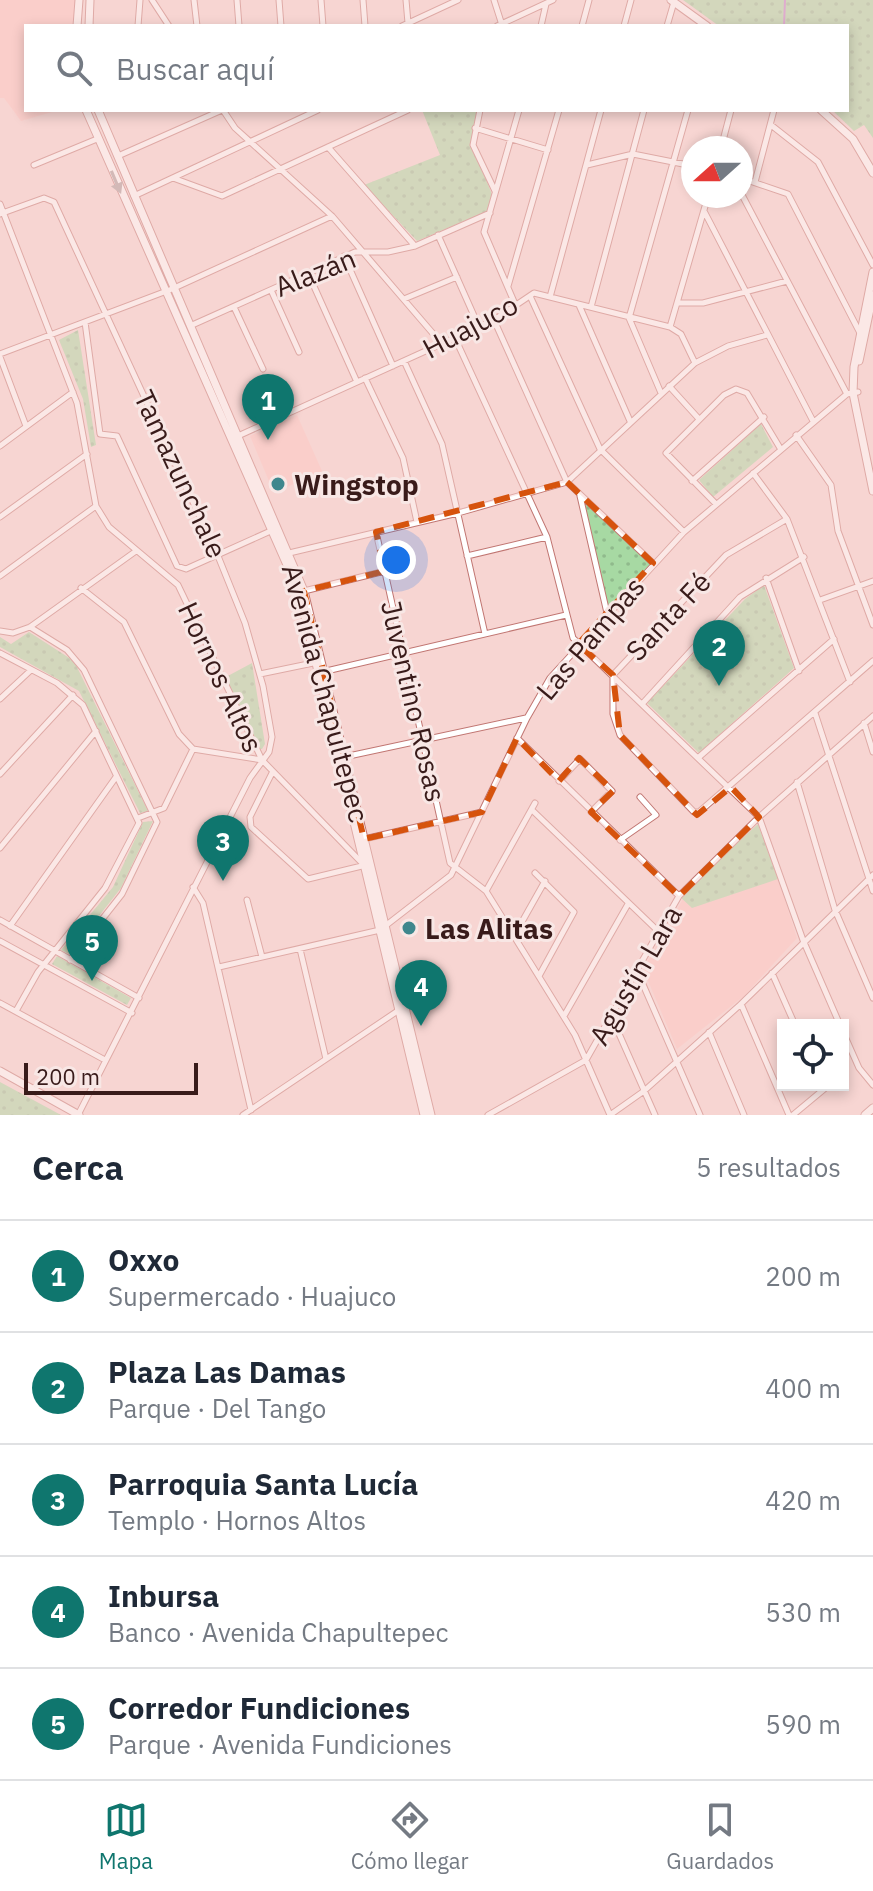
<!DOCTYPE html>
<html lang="es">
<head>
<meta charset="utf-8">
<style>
	body { margin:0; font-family:"IBM Plex Sans",sans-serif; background:#f6f6f7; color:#1f2937 }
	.controls { position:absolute; right:24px; bottom:24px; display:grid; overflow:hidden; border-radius:0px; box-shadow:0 4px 12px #0003 }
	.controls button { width:72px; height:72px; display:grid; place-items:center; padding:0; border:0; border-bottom:2px solid #e0e1e3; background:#fff; color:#1f2937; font:40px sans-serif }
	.compass { position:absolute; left:681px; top:136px; width:72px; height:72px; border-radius:50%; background:#fff; box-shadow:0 4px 12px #0003; rotate:249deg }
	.scale { position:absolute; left:24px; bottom:20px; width:174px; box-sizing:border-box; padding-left:8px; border:4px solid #391b1a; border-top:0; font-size:22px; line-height:28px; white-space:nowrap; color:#391b1a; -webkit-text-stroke:6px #f8e7e5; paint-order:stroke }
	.you { position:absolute; left:396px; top:560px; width:28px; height:28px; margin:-20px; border:6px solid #fff; border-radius:50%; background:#1a73e8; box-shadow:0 0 0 12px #1a73e833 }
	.badge { display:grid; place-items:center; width:52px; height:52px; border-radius:50%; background:#0f766e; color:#fff; font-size:26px; font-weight:700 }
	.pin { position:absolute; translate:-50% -66px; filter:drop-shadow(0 2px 4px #0008) }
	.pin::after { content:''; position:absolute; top:42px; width:28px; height:24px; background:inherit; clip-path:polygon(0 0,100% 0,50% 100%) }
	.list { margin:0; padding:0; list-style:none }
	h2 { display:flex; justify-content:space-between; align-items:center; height:104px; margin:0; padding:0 32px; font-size:34px }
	h2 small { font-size:26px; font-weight:400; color:#747a83 }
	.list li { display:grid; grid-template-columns:52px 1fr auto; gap:24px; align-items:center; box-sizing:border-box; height:112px; padding:0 32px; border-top:2px solid #e0e1e3 }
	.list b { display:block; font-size:30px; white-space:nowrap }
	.list p { margin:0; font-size:26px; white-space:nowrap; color:#747a83 }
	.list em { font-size:26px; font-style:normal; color:#747a83 }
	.icon { flex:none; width:44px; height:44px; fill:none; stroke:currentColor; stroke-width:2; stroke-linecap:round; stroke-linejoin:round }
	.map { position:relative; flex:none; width:873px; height:1115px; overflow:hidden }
	.search { position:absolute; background:#fff; box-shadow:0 4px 12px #0003; left:24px; right:24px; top:24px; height:88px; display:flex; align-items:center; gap:20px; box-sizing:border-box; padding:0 28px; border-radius:0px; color:#747a83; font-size:30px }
	.sheet { height:664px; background:#fff }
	nav { display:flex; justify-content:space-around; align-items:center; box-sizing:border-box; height:112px; border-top:2px solid #e0e1e3; background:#fff; font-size:22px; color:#747a83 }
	nav a { display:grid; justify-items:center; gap:4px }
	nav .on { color:#0f766e }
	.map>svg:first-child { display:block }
	.built { fill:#fdc6c2 }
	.park { fill:url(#park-dots) }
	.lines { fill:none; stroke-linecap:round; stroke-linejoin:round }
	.stream { stroke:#c27bca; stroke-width:2 }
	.street-casing { stroke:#c17672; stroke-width:7 }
	.secondary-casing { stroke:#c17672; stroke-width:9 }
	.street { stroke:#fff; stroke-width:5 }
	.secondary { stroke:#fff; stroke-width:7 }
	.oneway { fill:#a69898 }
	.marked { fill:none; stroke:#d6530d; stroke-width:6; stroke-dasharray:16 10; stroke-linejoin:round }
	.poi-dot { fill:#3f878d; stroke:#f8e7e5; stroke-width:3 }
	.labels { text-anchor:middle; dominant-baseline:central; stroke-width:6; stroke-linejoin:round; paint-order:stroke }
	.street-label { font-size:28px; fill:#391b1a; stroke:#f8e7e5 }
	.poi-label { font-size:28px; font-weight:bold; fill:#391b1a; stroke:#f8e7e5; text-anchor:start }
</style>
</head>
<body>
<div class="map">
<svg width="873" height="1115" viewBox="0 0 873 1115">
	<defs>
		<pattern id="park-dots" width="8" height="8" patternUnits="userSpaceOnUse" patternTransform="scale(2)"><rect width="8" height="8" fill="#a7d9a3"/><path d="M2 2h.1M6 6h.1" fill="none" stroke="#90ba8c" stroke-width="1.8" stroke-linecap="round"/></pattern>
	</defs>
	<rect width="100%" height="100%" fill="#f7d5d2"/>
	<path class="built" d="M0,0H75L74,26H26V110H59L21,121L4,98H0Z
		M297,415L322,471L274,493L250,436Z
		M765,837L797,938L744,996L677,1049L643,969L684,897Z"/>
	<path class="park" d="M683,0H873V138L864,125L854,131L832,110H847V26H719Z
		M422,110H478L471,141L493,197L488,211L417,241L364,185L440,155Z
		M78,330L96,445L91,447L83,399L59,340Z
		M761,424L773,447L713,497L699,480Z
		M580,495L653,563L607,613Z
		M764,585L794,668L699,753L647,703L745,599Z
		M29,632L74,661L148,811L140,813L79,691L0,647V637L11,644Z
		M252,663L265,744L262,749H259L224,678Z
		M153,821L121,888L69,954L61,950L113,887L143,822Z
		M758,824L778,879L692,908L679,896Z
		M57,956L131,998L127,1005L52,964Z
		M0,1082L61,1115H0Z"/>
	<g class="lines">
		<path class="stream" d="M784,26L785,0"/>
		<defs>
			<path id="street" d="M152,0L169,26
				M194,0L197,26
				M237,0L239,26
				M279,0L281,26
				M321,0L323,26
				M363,0L365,26
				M406,0L408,23
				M494,0L502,25
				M138,26L140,0
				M402,26L458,0
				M497,26L553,0
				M541,26L546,4
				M582,26L589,0
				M624,26L631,0
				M667,26L674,2
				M223,110L235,128L332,216L442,344
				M480,110L473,145L495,191
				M771,125L818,162L873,265
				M475,128L548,150
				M328,147L415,246
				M721,148L731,110
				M118,156L222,110
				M34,165L97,139
				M587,165L633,154L693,166
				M173,178L222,196L408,110
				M741,178L788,194L860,333
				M755,182L774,110
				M741,193L847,394
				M134,196L318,110
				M0,204L77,403L96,506L109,527L178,585L262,760
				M704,211L813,421
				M0,214L44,198L54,202L218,556L245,623L263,686L272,737L269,752L250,778L78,1115
				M438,235L479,327
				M344,256L393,366
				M308,273L357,382
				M508,286L559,110
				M271,290L299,352
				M530,296L600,449L684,532
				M550,297L601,110
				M404,299L457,277
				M679,303H703L787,281
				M515,304L484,232L519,110
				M579,305L630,421
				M234,307L263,369
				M591,307L644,110
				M494,320L567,482L653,563
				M85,322L100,434L117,436L177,566L186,569L275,529
				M190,326L355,252H388L415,246L490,213
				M670,327L708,196
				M455,338L547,537L573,638L759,817L803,940L840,1025
				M0,354L172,289L332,216
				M0,357L26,426
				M404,361L442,444L485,634
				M365,378L403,458L417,522
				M669,386L699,419
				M661,393L629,318L688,110
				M796,435L831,485L838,531L873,625
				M238,436L494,320L534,293L670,327L681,334L695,363
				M0,446L73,392
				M753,473L787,519L850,682
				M692,481L764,417
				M580,496L607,613
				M716,504L666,453L724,395L736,389L747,393L780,448
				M0,517L87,454
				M787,519L726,555L613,675V714L620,735L694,812H699L873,661
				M376,532L450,863L486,891L575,1035L610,1115
				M285,554L458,513L567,482L695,363L728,346L767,335
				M467,556L547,537
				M0,576L96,506
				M766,578L799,671
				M81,588L124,622L179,734L193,749
				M304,591L385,571
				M820,600L873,581
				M30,627L67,650L84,670L157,822L122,894L70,960
				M0,631L13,633L30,627L136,551
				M0,653L57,683L83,705L139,823L105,888L38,972L16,1011
				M322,672L566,615
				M260,674L318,662
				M0,699L31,670
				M643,703L740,597L804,557
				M815,713L873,891
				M864,723L873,752
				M517,738L679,896
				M193,749L262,760L363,864
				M344,757L526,718
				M699,757L834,639
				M272,773L250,817L251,827L308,879L366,865
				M0,774L73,695
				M559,781L580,759L612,791L591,812
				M797,782L835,910L873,998
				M532,810L658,931
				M138,818L164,808L193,749
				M364,839L482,812
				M620,840L656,815L640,797
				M0,848L96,731
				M535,873L574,912L539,976
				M193,887L203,903L251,1110
				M486,891L535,803
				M247,900L262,957
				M0,920L139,998
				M10,926L116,777
				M514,936L545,881
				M0,941L132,1013
				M300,949L326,1059
				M219,967L380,930L451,875L527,718L550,678L684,532L847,394L858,392
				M638,973L700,1115
				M772,973L795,1025
				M0,1003L105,1060
				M741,1004L789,1115
				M564,1016L628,904
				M612,1018L655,1115
				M709,1032L744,1115
				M843,1032L859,1068L873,1085
				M243,1115L402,1008
				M488,1115L586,1060L679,896L759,817L873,716
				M610,1115L644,1091L741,1004L873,875
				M793,1115L829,1085"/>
			<path id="secondary" d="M671,0L707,26
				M77,26L79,0
				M89,26L90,0
				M86,110L299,592L424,1115
				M98,110L304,591L431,1115
				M821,110L853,139L873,173
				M873,272L854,367L853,393L873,491
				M859,361L873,295
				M0,1071L79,1115
				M865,1115L873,1108"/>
		</defs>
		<use href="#street" class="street-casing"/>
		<use href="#secondary" class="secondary-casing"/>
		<use href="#street" class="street"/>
		<use href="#secondary" class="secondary"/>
	</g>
	<defs><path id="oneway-solid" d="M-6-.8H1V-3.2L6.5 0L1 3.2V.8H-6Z" transform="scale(2)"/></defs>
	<use class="oneway" href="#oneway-solid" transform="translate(116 182) rotate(67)"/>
	<path d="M0 0H873V1115H0ZM567,482L653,563L578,644L613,675L620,735L697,815L731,787L759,817L679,896L591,812L613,791L579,758L559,781L517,738L482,812L364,839L304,591L385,571L376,532Z" fill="#f7d5d2" fill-opacity=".55" fill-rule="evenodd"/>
	<path class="marked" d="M567,482L653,563L578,644L613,675L620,735L697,815L731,787L759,817L679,896L591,812L613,791L579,758L559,781L517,738L482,812L364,839L304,591L385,571L376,532Z"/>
	<g class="poi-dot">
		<circle cx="278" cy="484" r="8"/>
		<circle cx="409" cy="928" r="8"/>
	</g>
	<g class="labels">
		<g class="street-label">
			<text transform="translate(315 272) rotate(-22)">Alazán</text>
			<text transform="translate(470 326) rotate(-28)">Huajuco</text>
			<text transform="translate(181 474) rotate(65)">Tamazunchale</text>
			<text transform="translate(668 616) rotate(-47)">Santa Fé</text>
			<text transform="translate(590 638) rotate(-50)">Las Pampas</text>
			<text transform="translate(221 677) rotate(65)">Hornos Altos</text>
			<text transform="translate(326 693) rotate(75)">Avenida Chapultepec</text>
			<text transform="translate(414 701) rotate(77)">Juventino Rosas</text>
			<text transform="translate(635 975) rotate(-60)">Agustín Lara</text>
		</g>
		<g class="poi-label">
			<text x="294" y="484">Wingstop</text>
			<text x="425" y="928">Las Alitas</text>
		</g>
	</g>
</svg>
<div class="controls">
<button><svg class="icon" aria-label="locate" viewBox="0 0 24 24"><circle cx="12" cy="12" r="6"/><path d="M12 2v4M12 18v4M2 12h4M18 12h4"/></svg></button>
</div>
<svg class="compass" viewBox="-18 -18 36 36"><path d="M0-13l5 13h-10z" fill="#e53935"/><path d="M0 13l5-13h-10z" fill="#747a83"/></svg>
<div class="scale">200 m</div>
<div class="you"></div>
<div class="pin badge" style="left:268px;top:440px">1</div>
<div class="pin badge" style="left:719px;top:686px">2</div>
<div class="pin badge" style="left:223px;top:881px">3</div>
<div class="pin badge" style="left:421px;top:1026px">4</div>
<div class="pin badge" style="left:92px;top:981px">5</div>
<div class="search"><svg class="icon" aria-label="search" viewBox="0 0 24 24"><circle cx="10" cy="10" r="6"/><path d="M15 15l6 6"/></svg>Buscar aquí</div>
</div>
<section class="sheet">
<h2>Cerca<small>5 resultados</small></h2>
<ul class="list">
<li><span class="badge">1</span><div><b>Oxxo</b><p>Supermercado · Huajuco</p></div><em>200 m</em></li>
<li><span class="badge">2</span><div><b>Plaza Las Damas</b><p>Parque · Del Tango</p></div><em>400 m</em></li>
<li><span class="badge">3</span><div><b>Parroquia Santa Lucía</b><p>Templo · Hornos Altos</p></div><em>420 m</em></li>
<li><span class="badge">4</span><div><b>Inbursa</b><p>Banco · Avenida Chapultepec</p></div><em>530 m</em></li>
<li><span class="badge">5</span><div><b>Corredor Fundiciones</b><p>Parque · Avenida Fundiciones</p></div><em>590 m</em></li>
</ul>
</section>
<nav>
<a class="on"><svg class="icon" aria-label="map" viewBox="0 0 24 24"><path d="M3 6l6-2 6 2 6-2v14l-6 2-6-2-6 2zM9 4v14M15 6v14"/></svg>Mapa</a>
<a><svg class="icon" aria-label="directions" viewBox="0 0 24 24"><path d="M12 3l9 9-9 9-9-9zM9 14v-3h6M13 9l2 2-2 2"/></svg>Cómo llegar</a>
<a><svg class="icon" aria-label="saved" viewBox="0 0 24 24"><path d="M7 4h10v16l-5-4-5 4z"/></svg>Guardados</a>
</nav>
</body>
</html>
